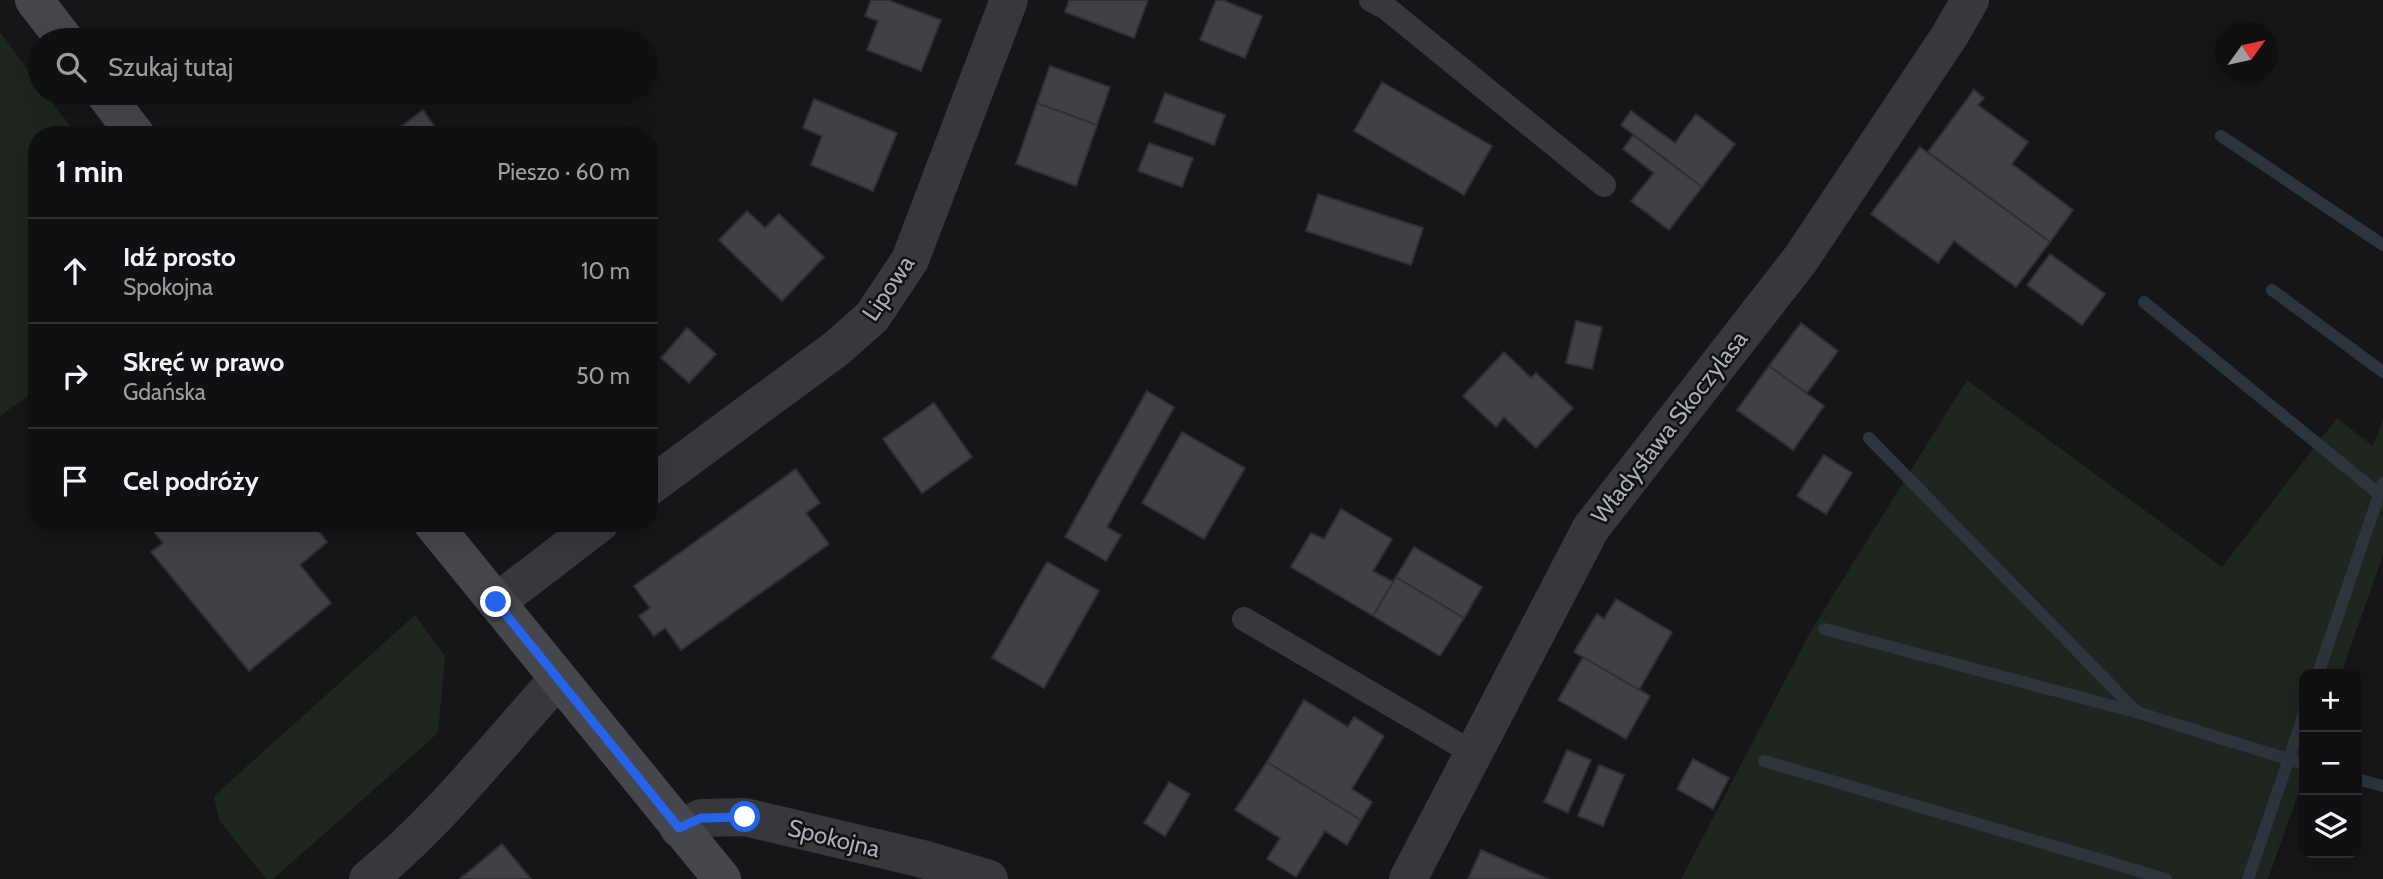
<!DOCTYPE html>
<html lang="pl">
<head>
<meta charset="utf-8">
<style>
	body { margin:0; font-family:Cabin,sans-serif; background:#19191b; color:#f1f3f6 }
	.controls { position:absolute; right:21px; bottom:21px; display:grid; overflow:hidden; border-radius:14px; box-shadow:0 7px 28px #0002 }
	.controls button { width:63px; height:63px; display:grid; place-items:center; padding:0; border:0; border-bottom:2px solid #303032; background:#101012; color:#f1f3f6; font:35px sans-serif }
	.compass { position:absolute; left:2215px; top:21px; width:63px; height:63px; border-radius:50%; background:#101012; box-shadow:0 7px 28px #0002; rotate:57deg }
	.stop { position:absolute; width:21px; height:21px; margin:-16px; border:5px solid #2563eb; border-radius:50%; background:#fff }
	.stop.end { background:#2563eb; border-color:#fff; box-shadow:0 2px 7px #0008 }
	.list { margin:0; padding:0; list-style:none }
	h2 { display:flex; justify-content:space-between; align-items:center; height:91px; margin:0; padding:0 28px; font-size:30px }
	h2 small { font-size:23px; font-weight:400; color:#9c9d9f }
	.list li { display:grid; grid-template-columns:46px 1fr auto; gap:21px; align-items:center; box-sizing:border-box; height:105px; padding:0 28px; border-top:2px solid #303032 }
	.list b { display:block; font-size:26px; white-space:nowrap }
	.list p { margin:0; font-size:23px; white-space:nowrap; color:#9c9d9f }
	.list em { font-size:23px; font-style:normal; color:#9c9d9f }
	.icon { flex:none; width:38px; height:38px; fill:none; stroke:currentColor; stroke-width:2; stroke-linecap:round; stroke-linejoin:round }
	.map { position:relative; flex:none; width:2383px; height:879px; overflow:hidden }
	.search { position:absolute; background:#101012; box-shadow:0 7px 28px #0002; left:28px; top:28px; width:630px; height:77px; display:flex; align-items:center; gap:18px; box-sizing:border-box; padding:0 24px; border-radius:38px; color:#9c9d9f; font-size:26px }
	.panel { position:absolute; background:#101012; box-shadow:0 7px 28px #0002; left:28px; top:126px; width:630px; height:406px; border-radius:28px }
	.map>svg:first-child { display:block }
	.green { fill:#1e261f }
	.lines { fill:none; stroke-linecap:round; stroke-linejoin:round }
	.stream { stroke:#2c353c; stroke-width:12 }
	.building { fill:#404145; stroke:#303034; stroke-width:2 }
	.lane { stroke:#37383d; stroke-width:24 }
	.street { stroke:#37383d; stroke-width:38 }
	.secondary { stroke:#45474d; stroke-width:38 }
	.route { stroke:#2563eb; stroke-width:9 }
	.labels { text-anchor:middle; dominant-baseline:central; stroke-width:5; stroke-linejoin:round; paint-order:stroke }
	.street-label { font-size:24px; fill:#a8adb8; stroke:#111113 }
</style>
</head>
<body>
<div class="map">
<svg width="2383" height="879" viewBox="0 0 2383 879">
	<rect width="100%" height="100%" fill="#161618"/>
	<path class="green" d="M0,32L40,86V93H45L77,135H37V389L0,416Z
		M1967,380L2222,567L2337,418L2373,446L2383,420V555L2341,674H2304V777L2268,879H1681L1812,629Z
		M415,615L445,656L438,733L273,879H266L219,820L214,796Z"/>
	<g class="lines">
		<path class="stream" d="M2221,136L2383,245
			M2272,290L2383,372
			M2144,302L2379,494
			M1869,438L2138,713
			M1824,629L2139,713L2304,764
			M2318,674L2383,483
			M1764,761L2166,879
			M2357,779L2383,786
			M2248,879L2304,714"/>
	</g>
	<path class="building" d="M871,0H888L941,20L921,71L867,50L878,21L865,16Z
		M1069,0H1148L1134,38L1065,12Z
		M1216,0H1222L1262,16L1245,58L1200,40Z
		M1050,66L1110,87L1097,125L1037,103Z
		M1382,82L1492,146L1464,195L1354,131Z
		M1974,90L1984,98L1978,105L2028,142L2012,164L2073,210L2050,242L1928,152Z
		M1165,93L1225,115L1214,145L1154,122Z
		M814,99L897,133L873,191L811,165L822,136L803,128Z
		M1037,103L1097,125L1076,186L1016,164Z
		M423,110L441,135H390Z
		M1631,111L1675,143L1696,114L1735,144L1702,187L1621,125Z
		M1633,135L1702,187L1669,230L1631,201L1654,173L1623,149Z
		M1149,143L1193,158L1182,187L1138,171Z
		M1920,147L2050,242L2016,287L1954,241L1938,263L1871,214Z
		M1318,194L1423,228L1411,265L1306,231Z
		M747,211L765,228L779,214L824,257L782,301L719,240Z
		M2050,254L2105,294L2082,325L2027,285Z
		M1576,321L1602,327L1592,369L1566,363Z
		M1801,323L1838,351L1807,393L1769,366Z
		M687,328L716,354L689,383L661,358Z
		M1504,352L1531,378L1536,373L1573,408L1536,448L1504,417L1496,427L1463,396Z
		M1769,366L1824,406L1793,450L1737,410Z
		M1147,391L1174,407L1107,527L1121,535L1106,561L1065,537Z
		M934,403L972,457L922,493L883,439Z
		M37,420V435L30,426Z
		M1182,432L1245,468L1204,539L1142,503Z
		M1824,455L1852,473L1826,514L1797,496Z
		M796,469L820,503L806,513L829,544L681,650L665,628L654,636L639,616L650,608L634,586Z
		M1341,509L1392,539L1373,571L1393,582L1373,616L1291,567L1311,533L1324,539Z
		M147,523H312L327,542L300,565L331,603L249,671L151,552L163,543Z
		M1414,547L1482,587L1464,618L1396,577Z
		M1047,562L1099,591L1044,688L992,658Z
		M1396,577L1464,618L1440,656L1373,616Z
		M1616,599L1672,632L1639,690L1574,652L1597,614L1604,619Z
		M1583,657L1650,696L1626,739L1558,700Z
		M1304,700L1348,727L1354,717L1384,736L1352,789L1372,802L1361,820L1267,762Z
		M1567,750L1591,760L1568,813L1544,802Z
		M1693,759L1729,778L1713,809L1677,789Z
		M1267,762L1361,820L1347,845L1325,831L1296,877L1267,859L1280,838L1235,810Z
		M1599,765L1624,775L1603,826L1578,816Z
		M1169,782L1190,794L1165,836L1144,823Z
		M502,844L531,879H460Z
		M1481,850L1548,879H1468Z"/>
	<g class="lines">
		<path class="lane" d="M1371,0L1386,8L1604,185
			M1244,619L1473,753"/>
		<path class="street" d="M649,487L837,348L872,317L910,260L1009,0
			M497,602L600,523
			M679,829L701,818L745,817L923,859L989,879
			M368,879C440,821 496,747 558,679
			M1408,879L1591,528L1800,260L1950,35L1970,0"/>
		<path class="secondary" d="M34,0L65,40
			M104,93L136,135
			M432,523L722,879"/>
	</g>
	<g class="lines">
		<path class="route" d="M496,602L679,828L701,818L745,817"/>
	</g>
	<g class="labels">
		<g class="street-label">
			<text transform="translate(888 288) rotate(-56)">Lipowa</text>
			<text transform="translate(1669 427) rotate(-52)">Władysława Skoczylasa</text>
			<text transform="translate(834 838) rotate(14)">Spokojna</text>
		</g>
	</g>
</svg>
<div class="controls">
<button>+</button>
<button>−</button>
<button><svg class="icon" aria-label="layers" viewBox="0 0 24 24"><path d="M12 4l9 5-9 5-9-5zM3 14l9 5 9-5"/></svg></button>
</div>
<svg class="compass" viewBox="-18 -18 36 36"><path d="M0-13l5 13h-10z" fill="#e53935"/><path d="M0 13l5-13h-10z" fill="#9c9d9f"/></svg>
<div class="stop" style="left:745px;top:817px"></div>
<div class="stop end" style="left:496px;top:602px"></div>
<div class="search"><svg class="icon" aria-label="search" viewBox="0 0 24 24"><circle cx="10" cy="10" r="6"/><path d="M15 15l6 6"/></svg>Szukaj tutaj</div>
<section class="panel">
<h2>1 min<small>Pieszo · 60 m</small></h2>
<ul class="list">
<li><svg class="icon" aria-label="ahead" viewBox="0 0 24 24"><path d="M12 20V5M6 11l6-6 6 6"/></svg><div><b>Idź prosto</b><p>Spokojna</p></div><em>10 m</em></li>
<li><svg class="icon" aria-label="right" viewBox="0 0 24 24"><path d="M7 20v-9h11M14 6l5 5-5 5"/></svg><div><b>Skręć w prawo</b><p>Gdańska</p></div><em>50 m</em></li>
<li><svg class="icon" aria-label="arrive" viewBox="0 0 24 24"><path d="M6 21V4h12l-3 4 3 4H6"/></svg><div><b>Cel podróży</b></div></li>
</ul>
</section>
</div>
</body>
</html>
